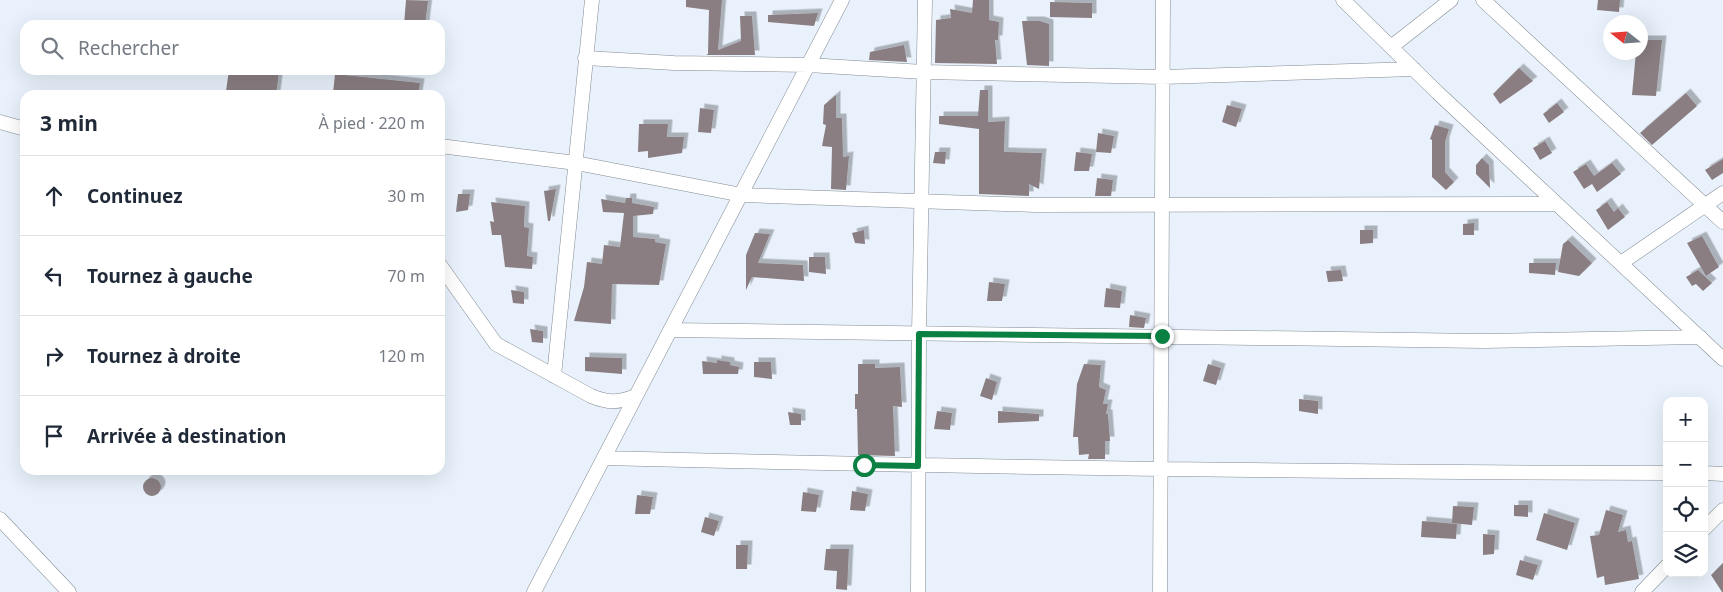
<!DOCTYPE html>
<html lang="fr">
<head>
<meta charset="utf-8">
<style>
	body { margin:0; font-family:"Noto Sans",sans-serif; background:#f2f2f3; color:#1f2937 }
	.controls { position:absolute; right:15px; bottom:15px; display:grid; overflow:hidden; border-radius:10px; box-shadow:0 5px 20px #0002 }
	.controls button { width:45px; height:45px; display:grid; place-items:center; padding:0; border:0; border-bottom:1px solid #e0e1e3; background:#fff; color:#1f2937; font:25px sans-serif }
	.compass { position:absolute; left:1603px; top:15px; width:45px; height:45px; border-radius:50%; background:#fff; box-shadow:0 5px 20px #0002; rotate:287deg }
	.stop { position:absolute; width:15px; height:15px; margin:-11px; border:4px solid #0b8043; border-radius:50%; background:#fff }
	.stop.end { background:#0b8043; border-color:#fff; box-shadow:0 1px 5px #0008 }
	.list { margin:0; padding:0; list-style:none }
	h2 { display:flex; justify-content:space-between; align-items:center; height:65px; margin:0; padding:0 20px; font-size:21px }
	h2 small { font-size:16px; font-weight:400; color:#747a83 }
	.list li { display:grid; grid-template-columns:32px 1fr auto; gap:15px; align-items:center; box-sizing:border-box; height:80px; padding:0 20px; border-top:1px solid #e0e1e3 }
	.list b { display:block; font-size:19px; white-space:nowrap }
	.list em { font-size:16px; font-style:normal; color:#747a83 }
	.icon { flex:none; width:28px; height:28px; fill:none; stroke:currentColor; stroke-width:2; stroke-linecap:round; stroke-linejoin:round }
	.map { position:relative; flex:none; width:1723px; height:592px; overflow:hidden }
	.search { position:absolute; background:#fff; box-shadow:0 5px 20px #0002; left:20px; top:20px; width:425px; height:55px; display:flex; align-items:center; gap:12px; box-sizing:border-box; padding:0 18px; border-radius:15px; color:#747a83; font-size:19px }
	.panel { position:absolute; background:#fff; box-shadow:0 5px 20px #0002; left:20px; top:90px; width:425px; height:385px; border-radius:15px }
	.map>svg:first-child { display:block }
	.building { fill:#8a7e82; filter:url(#shadow) }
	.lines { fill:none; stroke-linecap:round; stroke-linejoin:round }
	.street-casing { stroke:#828a92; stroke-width:15 }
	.street { stroke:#fff; stroke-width:14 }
	.route { stroke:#0b8043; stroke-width:6 }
</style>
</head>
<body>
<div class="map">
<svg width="1723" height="592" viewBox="0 0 1723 592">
	<defs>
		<filter id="shadow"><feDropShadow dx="4.5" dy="-4.5" stdDeviation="0" flood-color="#0004"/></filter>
	</defs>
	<rect width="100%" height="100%" fill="#e9f2fc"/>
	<path class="building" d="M406,0L428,1L425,25H404Z
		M686,0H722L718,50L741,41L740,16H752L755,55H706L708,54L709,10L686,7Z
		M973,0H989V20L999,22L998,40H995L997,64L935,63L936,20L951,18L950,9L972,13Z
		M1598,0H1620L1619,12L1597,10Z
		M1050,2L1092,3V18L1050,17Z
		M818,13L814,26L768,22V15Z
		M1022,21H1040L1049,24V66L1027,65Z
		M1640,40H1662L1656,96L1632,95L1636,52H1640Z
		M904,45L907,62L869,60L870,52Z
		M1519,68L1533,81L1500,104L1493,94Z
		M229,70L279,72L276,95L226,91Z
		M335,74L420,83L418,95L333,93Z
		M980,90H988V122L1005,121L1004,152L1042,153L1039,189L1029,184V196L979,194V129L939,124V116H978Z
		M1686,93L1697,106L1652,145L1640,133Z
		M836,95V118H842L843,157L849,156L846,190L831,189L832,147L822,146L826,125L823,124L824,105Z
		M1557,103L1564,112L1549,123L1543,114Z
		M1227,105L1242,109L1236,127L1222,122Z
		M700,108L714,110L711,133L698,132Z
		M639,124H668L667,137H684L682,153L648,158V151L638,152Z
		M1435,125L1449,129L1445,142V172L1454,182L1446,190L1432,177V140L1430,139Z
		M1098,133L1114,136L1111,153L1096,152Z
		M1545,141L1552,153L1540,160L1533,148Z
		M935,152H946L945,164L933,163Z
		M1076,152L1092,154L1089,171H1074Z
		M1482,158L1489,165L1490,188L1476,174V165Z
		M1723,159V173L1712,180L1705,170Z
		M1612,163L1621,174L1597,192L1592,184L1584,189L1573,172L1586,164L1594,176Z
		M1097,178L1113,180L1111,196H1095Z
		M556,189L550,221H548L544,191Z
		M458,194H470L468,210L456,212Z
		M626,198H632V203L654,207L653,214L633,216V237L655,239V242L666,244L659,285L612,284L611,324L574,321L584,287L587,262L602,264L604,245L620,247L624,213L603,212L601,199L625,203Z
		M491,202L525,206L524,227L529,228L527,256L533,257L532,269L505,267L501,235H492L490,221L494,222Z
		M1607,202L1614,212L1618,208L1625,217L1608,230L1596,210Z
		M1474,223V235H1463V224Z
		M864,230L865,244L855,243L852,233Z
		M1360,230H1373V243L1360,244Z
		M755,233L770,234L758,263L803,265L804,281L752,277L746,290V255Z
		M1702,236L1719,267L1706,276L1687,243Z
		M1568,240L1592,263L1579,276L1558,272L1563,244Z
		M809,257H825L826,274L809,272Z
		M1529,263H1556L1555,275L1529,273Z
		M1341,270L1343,281L1328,282L1326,271Z
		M1698,270L1712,283L1703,291L1696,284L1692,286L1686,277Z
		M989,282L1005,284L1002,301H987Z
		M1106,288L1122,291L1120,308L1104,307Z
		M511,290L524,292V304L513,303Z
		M1130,315L1146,318L1144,328L1129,327Z
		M530,329L543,331V343L532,342Z
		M585,357L622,358V374L585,371Z
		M717,360L730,362V365L739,367L738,374H703L702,361L717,363Z
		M754,362H771L772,379L754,377Z
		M858,364H875V368L900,367L902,407L893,406L895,456L858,455L857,409H855V394H858Z
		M1084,364L1101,365L1099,387L1106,390L1103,404H1108L1106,414H1108L1110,441H1105V459H1088L1089,454L1079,455L1078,437H1073L1077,384Z
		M1208,364L1221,368L1216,385L1203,381Z
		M986,378L997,382L992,400L980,396Z
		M1299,399L1318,401V414L1299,411Z
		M937,411L952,413L950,430L934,429Z
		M998,411L1039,414V421L998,423Z
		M788,412L801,414V425H790Z
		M143 487a9 9 0 1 1 18 0a9 9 0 1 1-18 0Z
		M852,491L868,494L865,511L850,510Z
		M803,492L819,495L816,512L801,511Z
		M637,495L653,497L650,514H635Z
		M1514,505H1528V517L1514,516Z
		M1453,506L1474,507L1472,525L1452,523Z
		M1606,510L1623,515L1618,532L1626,530L1628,542L1632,541L1639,579L1605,585L1604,576L1597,578L1590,536L1599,535Z
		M1544,513L1575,523L1567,550L1536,540Z
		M705,517L719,521L714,536L701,532Z
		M1422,521L1457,524L1456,539L1421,537Z
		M1483,534L1495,535L1494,554L1483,555Z
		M736,545H748L747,569H736Z
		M826,549H849L847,590L836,589L837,571L824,570Z
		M1520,560L1538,565L1533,580L1516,575Z
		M1723,563V592H1722L1711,575Z"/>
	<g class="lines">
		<defs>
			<path id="street" d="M1343,0L1438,93L1723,359
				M1483,0L1723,222
				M1391,47L1451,0
				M585,58L674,63L808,65L924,72L1163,77L1414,69
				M0,122L25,129
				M440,146L576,163L742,195L1035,205L1557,204
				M1621,263L1723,193
				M440,265L496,344L591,396C608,403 618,403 636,396
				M670,330L1483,341L1700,337
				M554,376L592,0
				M604,458C958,467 1312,472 1667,473
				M1704,473L1723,474
				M0,519L69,592
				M1704,529L1723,510
				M534,592L842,0
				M918,592L919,334L925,0
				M1160,592L1163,0
				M1642,592L1667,566"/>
		</defs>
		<use href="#street" class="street-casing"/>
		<use href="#street" class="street"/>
	</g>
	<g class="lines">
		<path class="route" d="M864,465L918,466L919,334L1162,336"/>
	</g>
</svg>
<div class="controls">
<button>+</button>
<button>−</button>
<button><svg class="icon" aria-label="locate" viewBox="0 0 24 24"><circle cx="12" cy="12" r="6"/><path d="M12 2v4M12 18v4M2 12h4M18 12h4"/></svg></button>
<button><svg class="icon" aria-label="layers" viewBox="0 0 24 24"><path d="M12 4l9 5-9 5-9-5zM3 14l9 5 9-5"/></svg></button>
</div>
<svg class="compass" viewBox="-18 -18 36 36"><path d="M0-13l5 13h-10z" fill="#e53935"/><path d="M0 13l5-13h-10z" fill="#747a83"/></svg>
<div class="stop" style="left:864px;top:465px"></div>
<div class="stop end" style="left:1162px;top:336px"></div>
<div class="search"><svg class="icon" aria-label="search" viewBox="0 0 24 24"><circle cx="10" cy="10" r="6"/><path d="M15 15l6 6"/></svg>Rechercher</div>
<section class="panel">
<h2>3 min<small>À pied · 220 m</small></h2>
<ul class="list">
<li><svg class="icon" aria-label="ahead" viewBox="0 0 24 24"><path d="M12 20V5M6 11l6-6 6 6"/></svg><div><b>Continuez</b></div><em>30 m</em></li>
<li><svg class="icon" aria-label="left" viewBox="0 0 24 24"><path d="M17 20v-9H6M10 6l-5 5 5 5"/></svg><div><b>Tournez à gauche</b></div><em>70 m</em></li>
<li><svg class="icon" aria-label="right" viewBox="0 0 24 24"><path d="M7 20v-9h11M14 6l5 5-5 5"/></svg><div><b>Tournez à droite</b></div><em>120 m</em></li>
<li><svg class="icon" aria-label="arrive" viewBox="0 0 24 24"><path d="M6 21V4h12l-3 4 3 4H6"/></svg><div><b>Arrivée à destination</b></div></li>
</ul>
</section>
</div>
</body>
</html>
